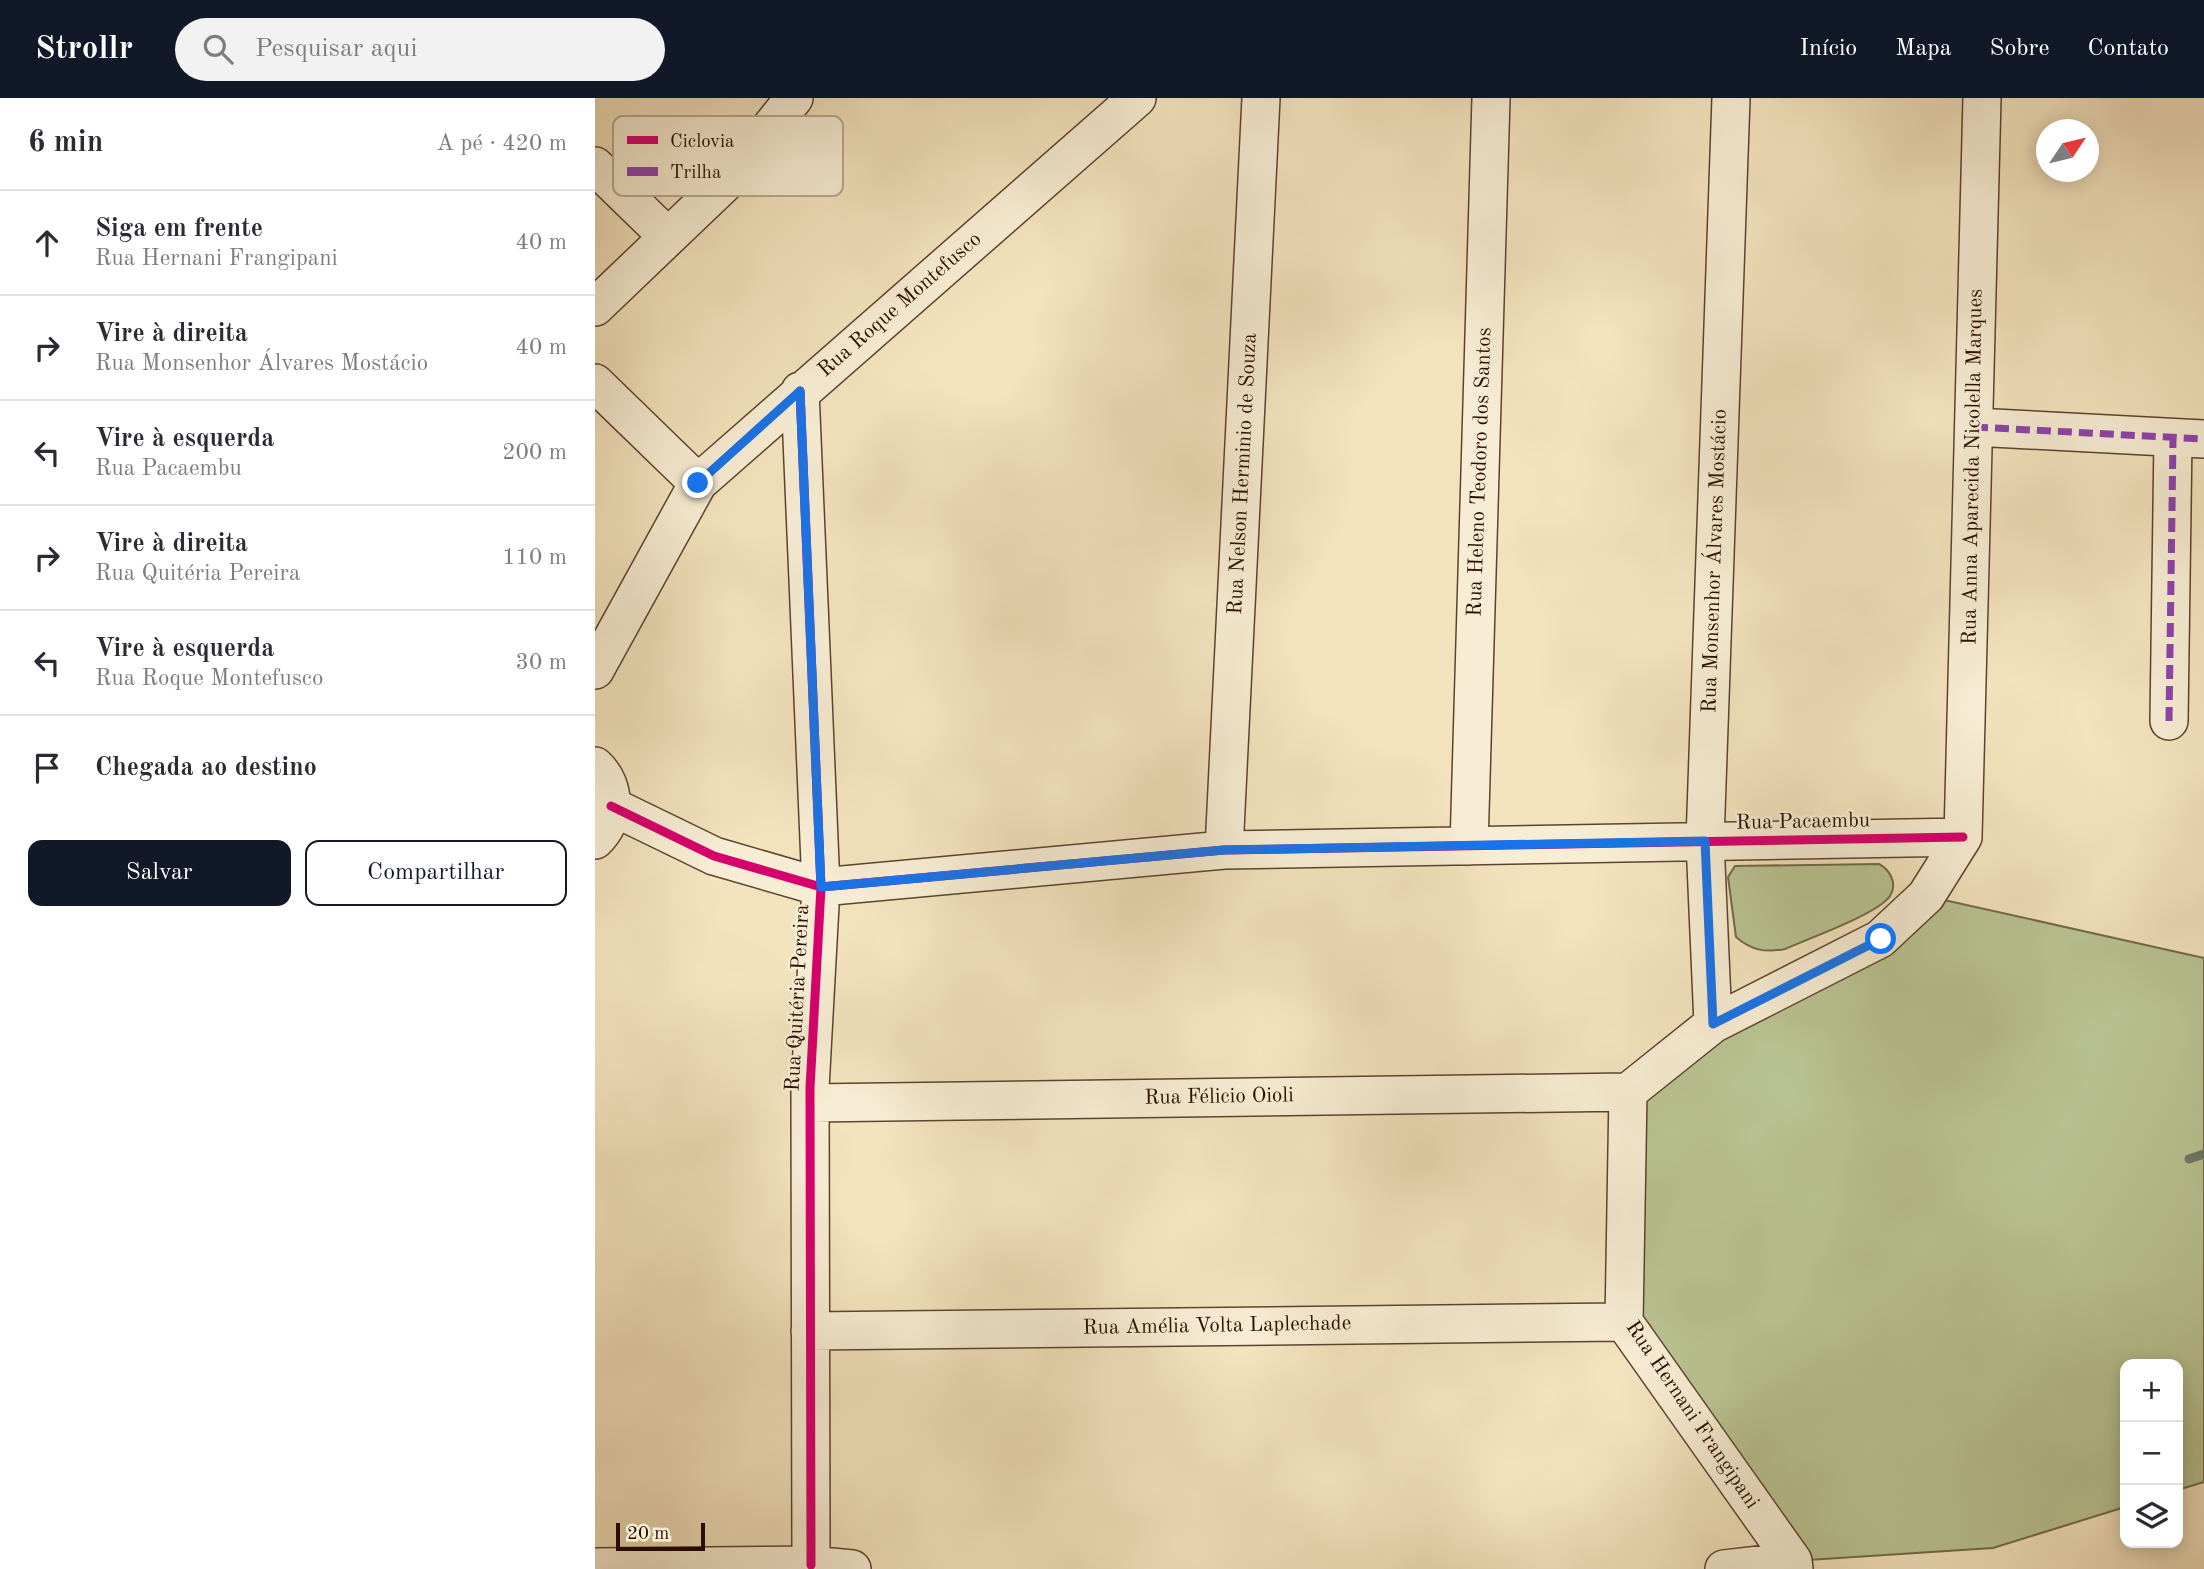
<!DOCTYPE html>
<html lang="pt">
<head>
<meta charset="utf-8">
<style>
	body { margin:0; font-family:"Old Standard TT",serif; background:#f2f2f3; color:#2b2b33 }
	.controls { position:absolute; right:21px; bottom:21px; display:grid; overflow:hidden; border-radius:14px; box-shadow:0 4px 18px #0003 }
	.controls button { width:63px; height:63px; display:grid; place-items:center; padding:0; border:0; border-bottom:2px solid #e1e1e2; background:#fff; color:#2b2b33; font:35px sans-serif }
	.compass { position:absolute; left:1441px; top:21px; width:63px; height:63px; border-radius:50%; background:#fff; box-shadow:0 4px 18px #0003; rotate:55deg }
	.scale { position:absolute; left:21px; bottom:18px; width:89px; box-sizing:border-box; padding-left:7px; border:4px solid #290e00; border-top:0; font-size:19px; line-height:24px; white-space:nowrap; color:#290e00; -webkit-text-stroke:5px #f7edd4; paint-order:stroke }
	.stop { position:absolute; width:21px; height:21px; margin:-16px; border:5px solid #1a73e8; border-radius:50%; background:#fff }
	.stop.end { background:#1a73e8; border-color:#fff; box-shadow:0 2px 7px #0008 }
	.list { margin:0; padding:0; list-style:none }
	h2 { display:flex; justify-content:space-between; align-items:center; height:91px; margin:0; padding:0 28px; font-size:30px }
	h2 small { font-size:23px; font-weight:400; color:#7c7c81 }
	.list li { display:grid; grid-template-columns:46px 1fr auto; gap:21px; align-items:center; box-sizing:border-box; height:105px; padding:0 28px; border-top:2px solid #e1e1e2 }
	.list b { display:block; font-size:26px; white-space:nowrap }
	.list p { margin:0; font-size:23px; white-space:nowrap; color:#7c7c81 }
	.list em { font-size:23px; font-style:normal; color:#7c7c81 }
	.actions { display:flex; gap:14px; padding:21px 28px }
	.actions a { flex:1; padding:16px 0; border:2px solid #111827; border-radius:14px; text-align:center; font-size:24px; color:#111827 }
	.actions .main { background:#111827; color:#fff }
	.icon { flex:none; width:38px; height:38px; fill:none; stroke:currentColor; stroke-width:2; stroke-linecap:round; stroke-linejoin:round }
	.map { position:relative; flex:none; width:1609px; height:1471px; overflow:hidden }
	header { display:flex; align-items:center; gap:42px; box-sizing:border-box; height:98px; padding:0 35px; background:#111827; color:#fff }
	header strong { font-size:33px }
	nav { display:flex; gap:38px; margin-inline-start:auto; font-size:24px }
	.search { width:490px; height:63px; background:#f2f2f3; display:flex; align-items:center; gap:18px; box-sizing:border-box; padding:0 24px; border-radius:38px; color:#7c7c81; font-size:26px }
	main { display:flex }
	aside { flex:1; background:#fff }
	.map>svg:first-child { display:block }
	.green { fill:#b9c492; stroke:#716949; stroke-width:2 }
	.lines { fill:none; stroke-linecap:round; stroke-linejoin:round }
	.stream { stroke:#6e7868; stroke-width:9 }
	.street-casing { stroke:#5c432f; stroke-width:40 }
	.street { stroke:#f7edd4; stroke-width:37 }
	.quiet { stroke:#8e44ad; stroke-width:7; stroke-dasharray:14 7; stroke-linecap:butt }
	.cycleway-casing { stroke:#f7edd4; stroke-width:13 }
	.cycleway { stroke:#d6006c; stroke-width:9 }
	.route { stroke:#1a73e8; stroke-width:9 }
	.labels { text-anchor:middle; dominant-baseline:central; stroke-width:5; stroke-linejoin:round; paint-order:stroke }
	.street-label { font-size:21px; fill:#290e00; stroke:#f7edd4 }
	.key { fill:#f7edd4; stroke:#b9aa94; stroke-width:2 }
	.key-label { font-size:19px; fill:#290e00 }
</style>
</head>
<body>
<header>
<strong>Strollr</strong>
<div class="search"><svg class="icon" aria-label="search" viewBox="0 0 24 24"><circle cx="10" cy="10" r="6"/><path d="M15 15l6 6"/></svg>Pesquisar aqui</div>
<nav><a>Início</a><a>Mapa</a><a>Sobre</a><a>Contato</a></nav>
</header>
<main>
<aside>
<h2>6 min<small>A pé · 420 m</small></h2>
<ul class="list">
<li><svg class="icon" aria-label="ahead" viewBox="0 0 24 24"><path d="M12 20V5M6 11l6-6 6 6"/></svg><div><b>Siga em frente</b><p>Rua Hernani Frangipani</p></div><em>40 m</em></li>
<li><svg class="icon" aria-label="right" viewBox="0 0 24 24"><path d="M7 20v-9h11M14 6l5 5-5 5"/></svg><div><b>Vire à direita</b><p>Rua Monsenhor Álvares Mostácio</p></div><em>40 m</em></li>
<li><svg class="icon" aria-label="left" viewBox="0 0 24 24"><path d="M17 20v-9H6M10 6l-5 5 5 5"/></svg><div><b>Vire à esquerda</b><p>Rua Pacaembu</p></div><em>200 m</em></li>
<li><svg class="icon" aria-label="right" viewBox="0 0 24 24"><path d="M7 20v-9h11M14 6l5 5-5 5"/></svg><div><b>Vire à direita</b><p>Rua Quitéria Pereira</p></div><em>110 m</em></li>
<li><svg class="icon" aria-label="left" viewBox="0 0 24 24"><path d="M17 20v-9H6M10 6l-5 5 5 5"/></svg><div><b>Vire à esquerda</b><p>Rua Roque Montefusco</p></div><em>30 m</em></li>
<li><svg class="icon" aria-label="arrive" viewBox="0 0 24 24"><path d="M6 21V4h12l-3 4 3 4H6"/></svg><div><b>Chegada ao destino</b></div></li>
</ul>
<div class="actions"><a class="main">Salvar</a><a>Compartilhar</a></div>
</aside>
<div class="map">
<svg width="1609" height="1471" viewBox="0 0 1609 1471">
	<rect width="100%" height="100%" fill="#f3e3bd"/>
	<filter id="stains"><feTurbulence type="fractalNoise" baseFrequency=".00286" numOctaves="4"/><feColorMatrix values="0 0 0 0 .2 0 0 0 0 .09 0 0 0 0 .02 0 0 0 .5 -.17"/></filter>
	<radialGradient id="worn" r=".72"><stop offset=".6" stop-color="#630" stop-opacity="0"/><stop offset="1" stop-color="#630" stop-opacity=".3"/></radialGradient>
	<path class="green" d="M1284,766C1295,772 1303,786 1295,798C1283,816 1212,841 1190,851C1170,855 1156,852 1141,839L1133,779L1140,768Z
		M1331,798L1609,860V1384L1583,1392V1266H1530V1409L1398,1450L1198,1463L1029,1224L1033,994Z"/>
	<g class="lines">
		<path class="stream" d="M1594,1061L1609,1056"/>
		<defs>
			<path id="street" d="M0,68L73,139
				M0,209L135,80L199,0
				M0,285L103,385
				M205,293L226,789L215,990L216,1467
				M1379,329L1609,341
				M0,572L103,385L542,0
				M1574,623L1578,340
				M0,668C22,688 21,722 0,742
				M16,708L119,758L226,789L629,752L1368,739
				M1368,739L1387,0
				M874,748L896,0
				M629,752L666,0
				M1118,926L1110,743L1136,0
				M215,1005L1033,994
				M215,1233L1029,1224
				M0,1469L216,1467L257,1471
				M1129,1471L1198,1463
				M1199,1471L1198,1463L1029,1224L1033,994L1118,926L1285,841L1331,798L1368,739"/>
		</defs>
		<use href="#street" class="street-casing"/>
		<use href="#street" class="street"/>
		<path class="quiet" d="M1379,329L1609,341
			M1574,623L1578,340"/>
		<defs>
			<path id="cycleway" d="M205,293L226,789L215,990L216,1467
				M16,708L119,758L226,789L629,752L1368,739"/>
		</defs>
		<use href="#cycleway" class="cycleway-casing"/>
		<use href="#cycleway" class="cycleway"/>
	</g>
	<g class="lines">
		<path class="route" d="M103,385L205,293L226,789L629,752L1110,743L1118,926L1286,841"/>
	</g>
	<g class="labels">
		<g class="street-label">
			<text transform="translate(305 207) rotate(-41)">Rua Roque Montefusco</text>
			<text transform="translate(1378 369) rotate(-89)">Rua Anna Aparecida Nicolella Marques</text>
			<text transform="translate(885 374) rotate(-88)">Rua Heleno Teodoro dos Santos</text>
			<text transform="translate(648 376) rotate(-87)">Rua Nelson Herminio de Souza</text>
			<text transform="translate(1120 463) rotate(-88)">Rua Monsenhor Álvares Mostácio</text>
			<text transform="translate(1208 724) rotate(-1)">Rua Pacaembu</text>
			<text transform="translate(203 900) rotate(-87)">Rua Quitéria Pereira</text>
			<text transform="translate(624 999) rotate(-1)">Rua Félicio Oioli</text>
			<text transform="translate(622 1228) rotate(-1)">Rua Amélia Volta Laplechade</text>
			<text transform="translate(1097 1317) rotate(56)">Rua Hernani Frangipani</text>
		</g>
	</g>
	<rect x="18" y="18" width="230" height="80" rx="10" class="key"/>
	<rect x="32" y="38" width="31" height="8" fill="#d6006c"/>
	<rect x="32" y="69" width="31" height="9" fill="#8e44ad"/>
	<g class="key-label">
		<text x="75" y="49">Ciclovia</text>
		<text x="75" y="80">Trilha</text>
	</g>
	<rect width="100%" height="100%" filter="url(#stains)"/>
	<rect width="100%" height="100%" fill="url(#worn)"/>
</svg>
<div class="controls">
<button>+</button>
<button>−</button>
<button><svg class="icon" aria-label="layers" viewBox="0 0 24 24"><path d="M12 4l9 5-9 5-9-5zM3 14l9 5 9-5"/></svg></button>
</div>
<svg class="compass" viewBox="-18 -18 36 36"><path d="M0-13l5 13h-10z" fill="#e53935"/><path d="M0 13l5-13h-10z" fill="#7c7c81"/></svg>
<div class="scale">20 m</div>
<div class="stop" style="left:1286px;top:841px"></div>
<div class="stop end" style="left:103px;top:385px"></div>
</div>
</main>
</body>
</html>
